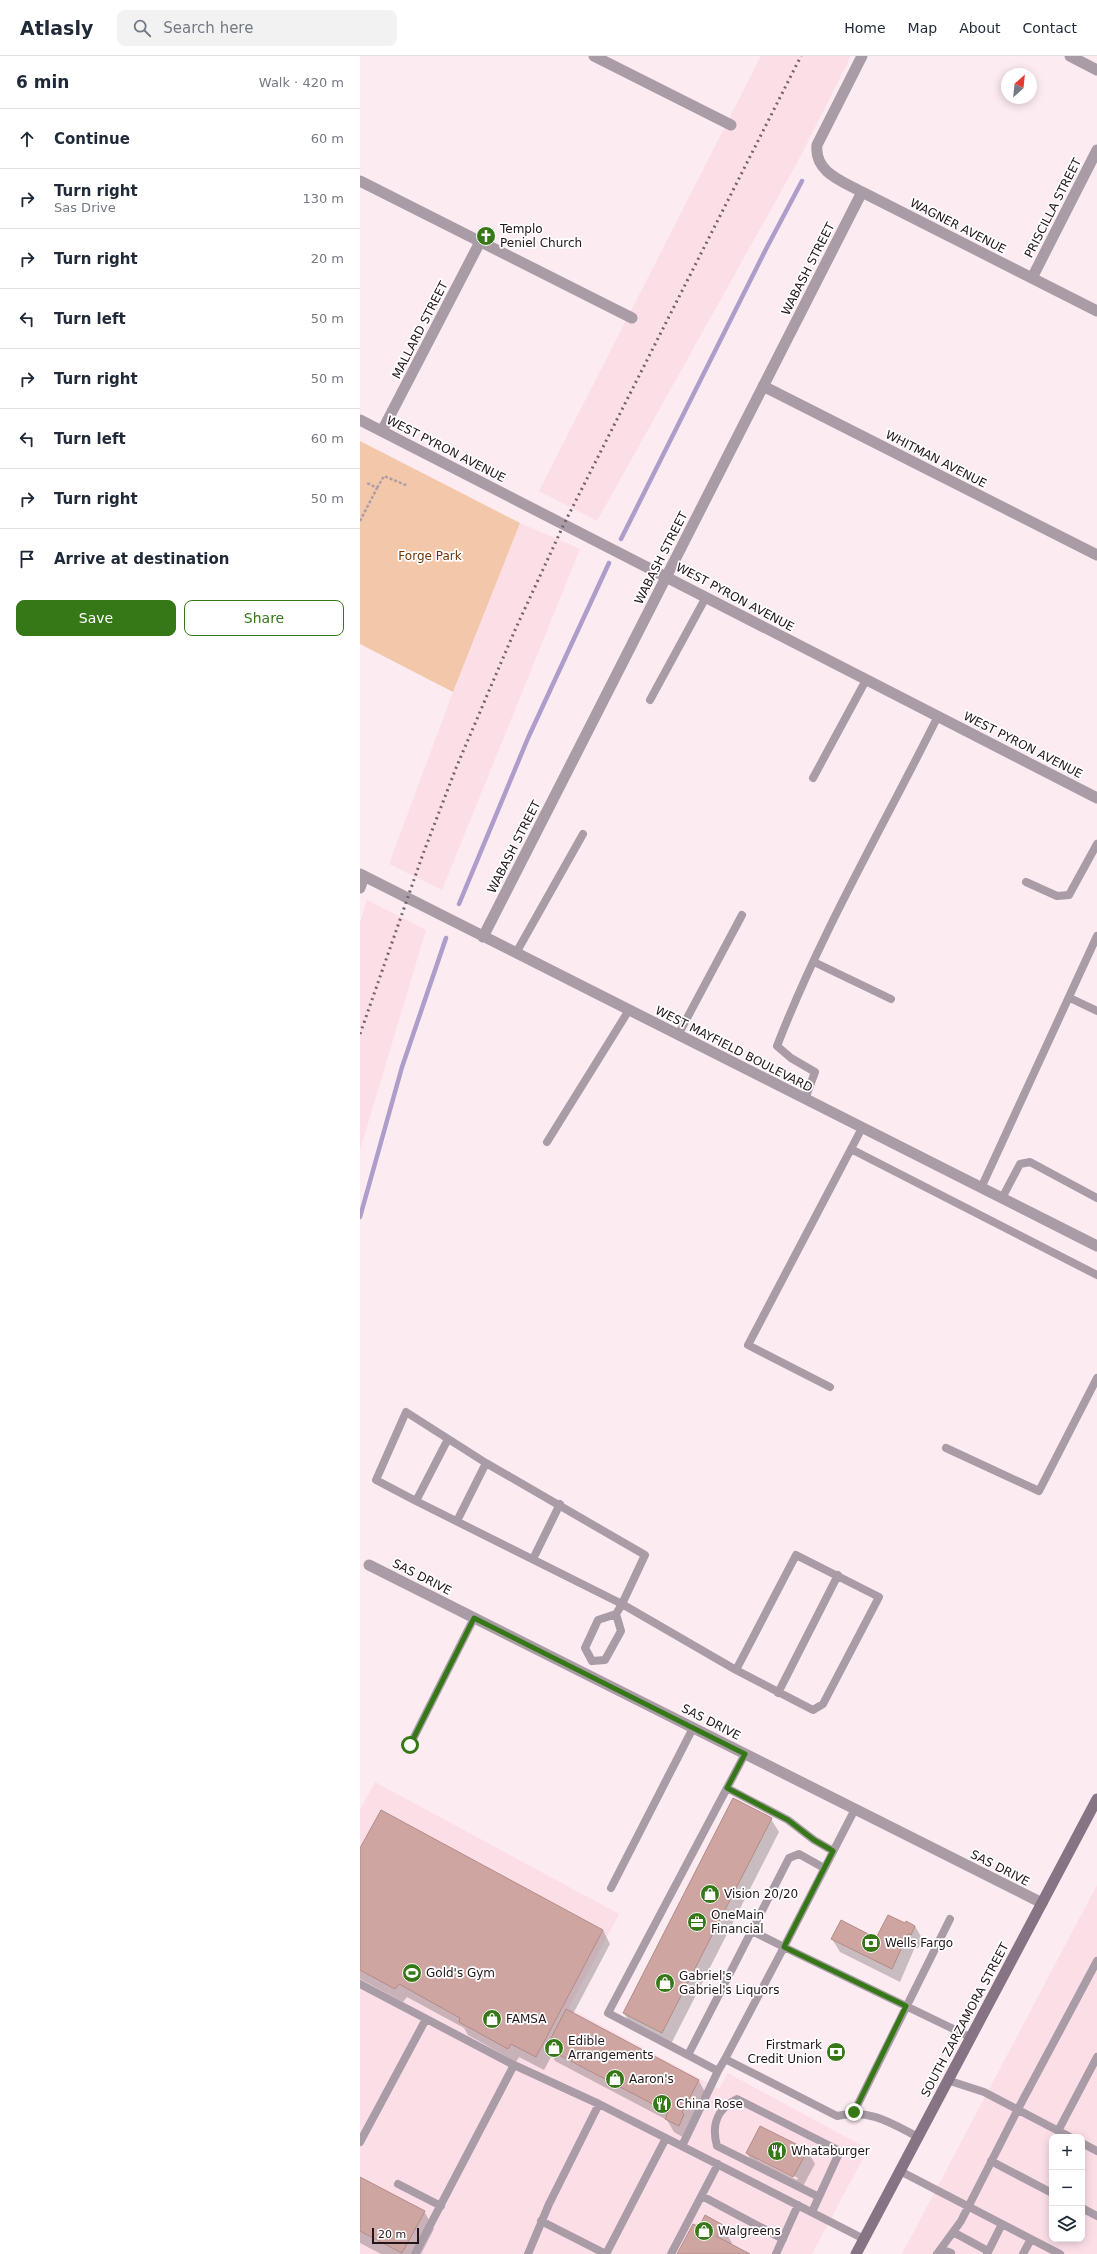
<!DOCTYPE html>
<html lang="en">
<head>
<meta charset="utf-8">
<style>
	body { margin:0; font-family:"DejaVu Sans",sans-serif; background:#f2f2f3; color:#1f2937 }
	.controls { position:absolute; right:12px; bottom:12px; display:grid; overflow:hidden; border-radius:8px; box-shadow:0 2px 10px #0003 }
	.controls button { width:36px; height:36px; display:grid; place-items:center; padding:0; border:0; border-bottom:1px solid #e0e1e3; background:#fff; color:#1f2937; font:20px sans-serif }
	.compass { position:absolute; left:641px; top:12px; width:36px; height:36px; border-radius:50%; background:#fff; box-shadow:0 2px 10px #0003; rotate:27deg }
	.scale { position:absolute; left:12px; bottom:10px; width:47px; box-sizing:border-box; padding-left:4px; border:2px solid #23151a; border-top:0; font-size:11px; line-height:14px; white-space:nowrap; color:#23151a; -webkit-text-stroke:3px #fff; paint-order:stroke }
	.stop { position:absolute; width:12px; height:12px; margin:-9px; border:3px solid #367818; border-radius:50%; background:#fff }
	.stop.end { background:#367818; border-color:#fff; box-shadow:0 1px 4px #0008 }
	.list { margin:0; padding:0; list-style:none }
	h2 { display:flex; justify-content:space-between; align-items:center; height:52px; margin:0; padding:0 16px; font-size:17px }
	h2 small { font-size:13px; font-weight:400; color:#747a83 }
	.list li { display:grid; grid-template-columns:26px 1fr auto; gap:12px; align-items:center; box-sizing:border-box; height:60px; padding:0 16px; border-top:1px solid #e0e1e3 }
	.list b { display:block; font-size:15px; white-space:nowrap }
	.list p { margin:0; font-size:13px; white-space:nowrap; color:#747a83 }
	.list em { font-size:13px; font-style:normal; color:#747a83 }
	.actions { display:flex; gap:8px; padding:12px 16px }
	.actions a { flex:1; padding:9px 0; border:1px solid #367818; border-radius:8px; text-align:center; font-size:14px; color:#367818 }
	.actions .main { background:#367818; color:#fff }
	.icon { flex:none; width:22px; height:22px; fill:none; stroke:currentColor; stroke-width:2; stroke-linecap:round; stroke-linejoin:round }
	.map { position:relative; flex:none; width:737px; height:2198px; overflow:hidden }
	header { display:flex; align-items:center; gap:24px; box-sizing:border-box; height:56px; padding:0 20px; background:#fff; border-bottom:1px solid #e0e1e3 }
	header strong { font-size:19px }
	nav { display:flex; gap:22px; margin-inline-start:auto; font-size:14px }
	.search { width:280px; height:36px; background:#f2f2f3; display:flex; align-items:center; gap:10px; box-sizing:border-box; padding:0 14px; border-radius:8px; color:#747a83; font-size:15px }
	main { display:flex }
	aside { flex:1; background:#fff }
	.map>svg:first-child { display:block }
	.built { fill:#fcdee7; fill-rule:evenodd }
	.green { fill:#f3c7aa }
	.shadow { fill:#0003; fill-rule:evenodd }
	.lines { fill:none; stroke-linecap:round; stroke-linejoin:round }
	.stream { stroke:#ae9ccb; stroke-width:4.5 }
	.building { fill:#cfa5a1; stroke:#b38b87 }
	.path { stroke:#af9fa4; stroke-width:2.5; stroke-dasharray:3 2; stroke-linecap:butt }
	.service { stroke:#a99ca7; stroke-width:8 }
	.minor { stroke:#a99ca7; stroke-width:11 }
	.secondary { stroke:#867384; stroke-width:11 }
	.rail { stroke:#736469; stroke-width:3; stroke-dasharray:2 4; stroke-linecap:butt }
	.route { stroke:#367818; stroke-width:5 }
	.labels { text-anchor:middle; dominant-baseline:central; stroke-width:3.5; stroke-linejoin:round; paint-order:stroke }
	.street-label { font-size:12px; fill:#23151a; stroke:#fff }
	.poi-label { font-size:12px; fill:#23151a; stroke:#fff; text-anchor:start }
	.park-label { font-size:12px; fill:#6f3500; stroke:#fff }
</style>
</head>
<body>
<header>
<strong>Atlasly</strong>
<div class="search"><svg class="icon" aria-label="search" viewBox="0 0 24 24"><circle cx="10" cy="10" r="6"/><path d="M15 15l6 6"/></svg>Search here</div>
<nav><a>Home</a><a>Map</a><a>About</a><a>Contact</a></nav>
</header>
<main>
<aside>
<h2>6 min<small>Walk · 420 m</small></h2>
<ul class="list">
<li><svg class="icon" aria-label="ahead" viewBox="0 0 24 24"><path d="M12 20V5M6 11l6-6 6 6"/></svg><div><b>Continue</b></div><em>60 m</em></li>
<li><svg class="icon" aria-label="right" viewBox="0 0 24 24"><path d="M7 20v-9h11M14 6l5 5-5 5"/></svg><div><b>Turn right</b><p>Sas Drive</p></div><em>130 m</em></li>
<li><svg class="icon" aria-label="right" viewBox="0 0 24 24"><path d="M7 20v-9h11M14 6l5 5-5 5"/></svg><div><b>Turn right</b></div><em>20 m</em></li>
<li><svg class="icon" aria-label="left" viewBox="0 0 24 24"><path d="M17 20v-9H6M10 6l-5 5 5 5"/></svg><div><b>Turn left</b></div><em>50 m</em></li>
<li><svg class="icon" aria-label="right" viewBox="0 0 24 24"><path d="M7 20v-9h11M14 6l5 5-5 5"/></svg><div><b>Turn right</b></div><em>50 m</em></li>
<li><svg class="icon" aria-label="left" viewBox="0 0 24 24"><path d="M17 20v-9H6M10 6l-5 5 5 5"/></svg><div><b>Turn left</b></div><em>60 m</em></li>
<li><svg class="icon" aria-label="right" viewBox="0 0 24 24"><path d="M7 20v-9h11M14 6l5 5-5 5"/></svg><div><b>Turn right</b></div><em>50 m</em></li>
<li><svg class="icon" aria-label="arrive" viewBox="0 0 24 24"><path d="M6 21V4h12l-3 4 3 4H6"/></svg><div><b>Arrive at destination</b></div></li>
</ul>
<div class="actions"><a class="main">Save</a><a>Share</a></div>
</aside>
<div class="map">
<svg width="737" height="2198" viewBox="0 0 737 2198">
	<rect width="100%" height="100%" fill="#fcebf0"/>
	<path class="built" d="M401,0H491L438,105L237,465L179,435Z
		M160,467L220,493L82,834L29,808L93,636Z
		M7,844L66,874L0,1094V867Z
		M15,1726L259,1858L209,1952L359,2033L368,2017L508,2093L452,2198H0V1754Z
		M737,1829V2198H542ZM692,2081H722V2183H692Z"/>
	<path class="green" d="M0,385L160,467L93,636L0,588Z"/>
	<path class="shadow" d="M411,1763L419,1776L310,1990L272,1971L264,1957Z
		M0,1795L243,1874L250,1888L213,1958L339,2025L346,2038L326,2083L314,2076L307,2064L195,2005L192,1999L184,2014L159,2001L156,2006L108,1979L104,1972L47,1941L43,1946L0,1923Z
		M545,1869L555,1870L563,1884L558,1892L555,1891L540,1926L480,1896L472,1883L516,1884Z
		M447,2094L455,2108L441,2134L395,2111L387,2097ZM398,2102L438,2122L437,2124L398,2104Z
		M0,2124L64,2155L74,2173L61,2198H21L0,2187Z
		M362,2169L372,2187L371,2189L388,2198H319L339,2172Z"/>
	<g class="lines">
		<path class="stream" d="M261,483L406,193L442,125
			M99,848L168,682L249,507
			M0,1161L42,1011L86,882"/>
	</g>
	<path class="building" d="M373,1742L412,1762L302,1977L263,1957Z
		M21,1754L243,1874L176,2001L151,1988L148,1993L99,1966L100,1962L39,1928L35,1933L0,1914V1792Z
		M528,1859L545,1867L546,1865L555,1870L551,1879L548,1878L532,1913L471,1883L481,1864L516,1882Z
		M206,1953L339,2024L322,2056L324,2058L319,2070L305,2063L308,2056L186,1992Z
		M400,2070L448,2094L433,2121L386,2097Z
		M0,2121L65,2155L42,2197L0,2175Z
		M345,2159L363,2169L356,2180L390,2198H317L333,2168L339,2171Z"/>
	<g class="lines">
		<path class="path" d="M17,432L24,420L48,430
			M0,465L17,432L7,427"/>
		<path class="service" d="M290,644L346,541
			M453,722L506,624
			M666,826L697,840L709,839L737,788
			M156,897L223,778
			M454,906L531,943
			M710,942L737,955
			M318,979L382,859
			M445,1043L455,1016L431,1002L417,990C461,876 524,769 578,660
			M187,1086L269,954
			M491,1093L737,1219
			M621,1132L737,880
			M642,1142L660,1108L670,1106L737,1142
			M470,1331L388,1289L502,1072
			M586,1392L679,1435L737,1322
			M56,1445L262,1548L285,1499L126,1407L46,1356L16,1424L56,1445L88,1383
			M97,1465L126,1407
			M173,1503L200,1448
			M232,1605L225,1592L238,1564L256,1558L262,1548L376,1614L453,1654L463,1648L519,1541L436,1499L376,1614
			M232,1605L245,1604L261,1575L256,1558
			M418,1637L478,1519
			M50,1689L114,1562
			M385,1698L248,1957L358,2015L365,2003L477,2060C511,2053 529,2066 558,2081
			M367,1732L428,1764L454,1784L473,1795
			M495,1753L424,1891L610,1981
			M251,1832L333,1672
			M0,1928L154,2009L239,2048L504,2183
			M328,1999L429,1802L439,1798L464,1812
			M365,2003L424,1891L392,1875
			M587,2024L624,2036L710,2081
			M494,2056L590,1863
			M698,2075L737,2001
			M0,2086L66,1963
			M722,2087L737,2095
			M322,2090L358,2015
			M631,2105L692,2137
			M540,2115L700,2198
			M38,2128L81,2150
			M342,2140L423,2183
			M722,2152L737,2160
			M452,2156L480,2095L377,2043C357,2053 351,2068 357,2090L459,2141
			M181,2165L246,2198
			M593,2176L628,2195
			M581,2193L591,2197
			M55,2198L154,2009
			M168,2198L189,2148L239,2048
			M246,2198L306,2082
			M311,2198L358,2108
			M416,2198L438,2149
			M577,2198L601,2165L658,2053L737,1905
			M627,2198L642,2168
			M663,2198L671,2183"/>
		<path class="minor" d="M234,0L371,69
			M502,0L457,89C454,116 482,125 502,136L737,255
			M710,0L737,14
			M0,125L272,262
			M672,222L737,94
			M403,330L737,499
			M0,364L737,742
			M22,375L120,186
			M0,818L737,1190
			M0,832L4,820
			M123,881L502,136
			M9,1509L682,1847"/>
		<path class="secondary" d="M496,2198L737,1743"/>
		<path class="rail" d="M0,978L63,798L96,712L155,574L204,468L441,0"/>
	</g>
	<g class="lines">
		<path class="route" d="M50,1689L114,1562L385,1698L367,1732L428,1764L454,1784L473,1795L424,1891L546,1950L494,2056"/>
	</g>
	<defs>
		<symbol id="church-disc" viewBox="-11 -11 22 22"><circle r="9.5" fill="#367818" stroke="#fff"/><path d="M-1.2-6h2.4v3.5h3.3v2.4h-3.3V6h-2.4V-.1h-3.3v-2.4h3.3Z" fill="#fff"/></symbol>
		<symbol id="shop-disc" viewBox="-11 -11 22 22"><circle r="9.5" fill="#367818" stroke="#fff"/><path d="M-5-2.5h2.3a2.7 3.5 0 0 1 5.4 0H5L5.5 6h-11ZM-1.5-2.5h3a1.5 2.3 0 0 0-3 0Z" fill="#fff"/></symbol>
		<symbol id="office-disc" viewBox="-11 -11 22 22"><circle r="9.5" fill="#367818" stroke="#fff"/><path d="M-6-3h4V-5.5h4V-3h4V5H-6ZM-1-4.5V-3h2v-1.5ZM-6 0V1H6V0Z" fill="#fff"/></symbol>
		<symbol id="bank-disc" viewBox="-11 -11 22 22"><circle r="9.5" fill="#367818" stroke="#fff"/><path d="M-6-4H6V4H-6ZM0-2.3a2.3 2.3 0 1 0 0 4.6a2.3 2.3 0 1 0 0-4.6Z" fill="#fff"/></symbol>
		<symbol id="stadium-disc" viewBox="-11 -11 22 22"><circle r="9.5" fill="#367818" stroke="#fff"/><path d="M0-5a6.5 5 0 1 0 0 10a6.5 5 0 1 0 0-10ZM-3.5-1.8h7v3.6h-7Z" fill="#fff"/></symbol>
		<symbol id="restaurant-disc" viewBox="-11 -11 22 22"><circle r="9.5" fill="#367818" stroke="#fff"/><path d="M-5-6h1v4h1v-4h1v4h1v-4h1v5L-1.5 .5V6h-2V.5L-5-1ZM5-6V6H3V1.5H1.5Q1.5-4 5-6Z" fill="#fff"/></symbol>
	</defs>
	<g fill-rule="evenodd">
		<use href="#church-disc" x="115" y="169" width="22" height="22"/>
		<use href="#shop-disc" x="339" y="1827" width="22" height="22"/>
		<use href="#office-disc" x="326" y="1855" width="22" height="22"/>
		<use href="#bank-disc" x="500" y="1876" width="22" height="22"/>
		<use href="#stadium-disc" x="41" y="1906" width="22" height="22"/>
		<use href="#shop-disc" x="294" y="1916" width="22" height="22"/>
		<use href="#shop-disc" x="121" y="1952" width="22" height="22"/>
		<use href="#shop-disc" x="183" y="1981" width="22" height="22"/>
		<use href="#bank-disc" x="465" y="1985" width="22" height="22"/>
		<use href="#shop-disc" x="244" y="2012" width="22" height="22"/>
		<use href="#restaurant-disc" x="291" y="2037" width="22" height="22"/>
		<use href="#restaurant-disc" x="406" y="2084" width="22" height="22"/>
		<use href="#shop-disc" x="333" y="2164" width="22" height="22"/>
	</g>
	<g class="labels">
		<g class="street-label">
			<text transform="translate(693 152) rotate(-63)">PRISCILLA STREET</text>
			<text transform="translate(598 170) rotate(27)">WAGNER AVENUE</text>
			<text transform="translate(448 213) rotate(-63)">WABASH STREET</text>
			<text transform="translate(60 274) rotate(-63)">MALLARD STREET</text>
			<text transform="translate(86 393) rotate(27)">WEST PYRON AVENUE</text>
			<text transform="translate(576 403) rotate(27)">WHITMAN AVENUE</text>
			<text transform="translate(301 502) rotate(-63)">WABASH STREET</text>
			<text transform="translate(375 541) rotate(28)">WEST PYRON AVENUE</text>
			<text transform="translate(663 689) rotate(27)">WEST PYRON AVENUE</text>
			<text transform="translate(154 791) rotate(-63)">WABASH STREET</text>
			<text transform="translate(374 993) rotate(27)">WEST MAYFIELD BOULEVARD</text>
			<text transform="translate(62 1521) rotate(27)">SAS DRIVE</text>
			<text transform="translate(351 1666) rotate(27)">SAS DRIVE</text>
			<text transform="translate(640 1812) rotate(27)">SAS DRIVE</text>
			<text transform="translate(605 1964) rotate(-62)">SOUTH ZARZAMORA STREET</text>
		</g>
		<g class="poi-label">
			<text x="140" y="173">Templo<tspan x="140" dy="14">Peniel Church</tspan></text>
			<text x="364" y="1838">Vision 20/20</text>
			<text x="351" y="1859">OneMain<tspan x="351" dy="14">Financial</tspan></text>
			<text x="525" y="1887">Wells Fargo</text>
			<text x="66" y="1917">Gold's Gym</text>
			<text x="319" y="1920">Gabriel's<tspan x="319" dy="14">Gabriel's Liquors</tspan></text>
			<text x="146" y="1963">FAMSA</text>
			<text x="208" y="1985">Edible<tspan x="208" dy="14">Arrangements</tspan></text>
			<text x="462" y="1989" text-anchor="end">Firstmark<tspan x="462" dy="14">Credit Union</tspan></text>
			<text x="269" y="2023">Aaron's</text>
			<text x="316" y="2048">China Rose</text>
			<text x="431" y="2095">Whataburger</text>
			<text x="358" y="2175">Walgreens</text>
		</g>
		<g class="park-label">
			<text x="70" y="500">Forge Park</text>
		</g>
	</g>
</svg>
<div class="controls">
<button>+</button>
<button>−</button>
<button><svg class="icon" aria-label="layers" viewBox="0 0 24 24"><path d="M12 4l9 5-9 5-9-5zM3 14l9 5 9-5"/></svg></button>
</div>
<svg class="compass" viewBox="-18 -18 36 36"><path d="M0-13l5 13h-10z" fill="#e53935"/><path d="M0 13l5-13h-10z" fill="#747a83"/></svg>
<div class="scale">20 m</div>
<div class="stop" style="left:50px;top:1689px"></div>
<div class="stop end" style="left:494px;top:2056px"></div>
</div>
</main>
</body>
</html>
